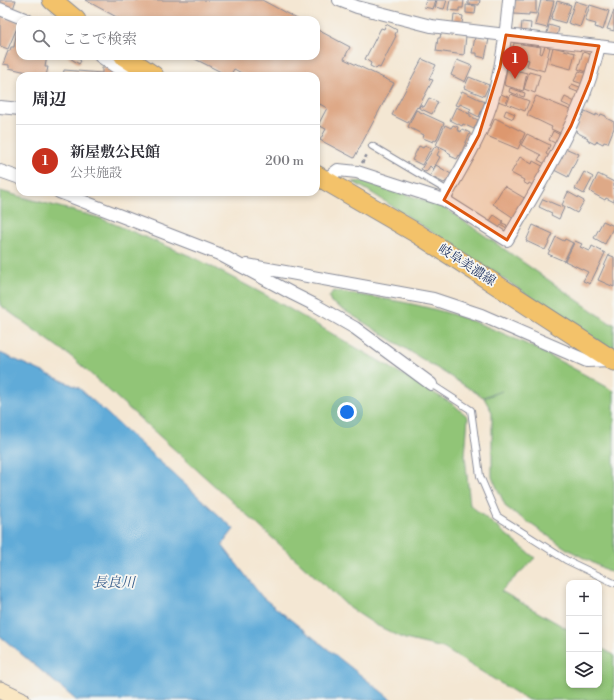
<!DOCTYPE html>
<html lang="ja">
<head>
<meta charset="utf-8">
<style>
	body { margin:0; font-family:"Libre Bodoni","Noto Serif JP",serif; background:#f7f7f7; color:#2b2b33 }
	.controls { position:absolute; right:12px; bottom:12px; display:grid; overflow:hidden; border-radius:8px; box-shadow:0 2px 6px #0003 }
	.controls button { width:36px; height:36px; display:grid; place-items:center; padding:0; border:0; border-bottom:1px solid #e1e1e2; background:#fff; color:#2b2b33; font:20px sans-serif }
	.you { position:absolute; left:347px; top:412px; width:14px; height:14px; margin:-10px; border:3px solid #fff; border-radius:50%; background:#1a73e8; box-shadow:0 0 0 6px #1a73e833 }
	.badge { display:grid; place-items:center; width:26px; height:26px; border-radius:50%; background:#c8321e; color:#fff; font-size:13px; font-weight:700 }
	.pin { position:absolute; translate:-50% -33px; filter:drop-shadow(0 1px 2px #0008) }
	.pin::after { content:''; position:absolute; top:21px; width:14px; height:12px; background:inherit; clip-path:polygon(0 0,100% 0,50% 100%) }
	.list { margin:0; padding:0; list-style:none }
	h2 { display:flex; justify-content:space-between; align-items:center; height:52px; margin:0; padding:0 16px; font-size:17px }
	h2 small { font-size:13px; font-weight:400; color:#7c7c81 }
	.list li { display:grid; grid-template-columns:26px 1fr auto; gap:12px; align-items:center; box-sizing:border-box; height:72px; padding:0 16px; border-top:1px solid #e1e1e2 }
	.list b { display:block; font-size:15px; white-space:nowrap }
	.list p { margin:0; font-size:13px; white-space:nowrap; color:#7c7c81 }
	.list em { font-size:13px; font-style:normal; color:#7c7c81 }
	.icon { flex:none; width:22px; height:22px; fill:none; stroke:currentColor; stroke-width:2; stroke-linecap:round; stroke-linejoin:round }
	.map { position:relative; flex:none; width:614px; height:700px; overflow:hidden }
	.search { position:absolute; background:#fff; box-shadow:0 2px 6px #0003; left:16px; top:16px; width:304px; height:44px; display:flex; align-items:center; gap:10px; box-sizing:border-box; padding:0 14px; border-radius:12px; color:#7c7c81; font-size:15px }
	.panel { position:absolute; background:#fff; box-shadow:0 2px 6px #0003; left:16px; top:72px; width:304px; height:124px; border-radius:12px }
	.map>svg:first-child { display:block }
	.green { fill:#91c577; stroke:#567a6a }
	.water { fill:#60abd8; stroke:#3e6d9b }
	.building { fill:#dea987 }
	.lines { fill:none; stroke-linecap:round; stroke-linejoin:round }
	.lane-casing { stroke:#888b98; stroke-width:8 }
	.street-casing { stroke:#888b98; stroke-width:14 }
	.secondary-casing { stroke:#888b98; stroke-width:19 }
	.primary-casing { stroke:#888b98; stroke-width:21 }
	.path { stroke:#888b98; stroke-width:2.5; stroke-dasharray:3 3; stroke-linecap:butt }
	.lane { stroke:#fff; stroke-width:6 }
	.street { stroke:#fff; stroke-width:12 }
	.secondary { stroke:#fae7c3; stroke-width:17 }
	.primary { stroke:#f3c26a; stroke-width:19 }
	.marked { fill:#de5710; fill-opacity:0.2; stroke:#de5710; stroke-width:3; stroke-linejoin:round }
	.labels { text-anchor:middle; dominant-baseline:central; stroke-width:3.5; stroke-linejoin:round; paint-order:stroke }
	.street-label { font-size:13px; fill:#1b2f5e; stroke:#f6f6f2 }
	.water-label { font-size:14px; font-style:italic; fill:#335a89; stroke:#f6f6f2 }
</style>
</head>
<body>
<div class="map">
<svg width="614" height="700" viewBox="0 0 614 700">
	<rect width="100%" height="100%" fill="#f6f6f2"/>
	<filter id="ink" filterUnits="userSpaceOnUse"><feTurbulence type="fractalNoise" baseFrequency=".025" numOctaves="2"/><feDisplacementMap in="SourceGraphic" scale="8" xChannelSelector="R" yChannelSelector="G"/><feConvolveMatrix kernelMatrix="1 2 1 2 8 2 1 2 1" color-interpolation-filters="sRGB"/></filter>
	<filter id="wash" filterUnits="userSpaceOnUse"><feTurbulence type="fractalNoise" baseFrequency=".012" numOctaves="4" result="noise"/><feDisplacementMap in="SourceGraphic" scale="16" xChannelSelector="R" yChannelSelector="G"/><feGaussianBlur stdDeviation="0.9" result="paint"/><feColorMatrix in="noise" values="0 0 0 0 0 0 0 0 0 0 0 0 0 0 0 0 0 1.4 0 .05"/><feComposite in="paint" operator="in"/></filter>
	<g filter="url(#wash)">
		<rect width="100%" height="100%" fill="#f4e7d3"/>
		<path class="green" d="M366,181L444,207L610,323L614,324V349L609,348L369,191L353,182Z
			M0,191L100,218L195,258L269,297L453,404L468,417L465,456L470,505L535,558L501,591L569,630V685H599V647L614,655V700H528L443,648L405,639L376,625L350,608L73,358L0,305Z
			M333,291C365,296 398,300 429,308C493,323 557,359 614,391V574L567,549L506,507L492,477V412L484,398L502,391L483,397L331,302L329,297Z"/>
		<path class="water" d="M0,353L79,388L234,529L222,545L262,597L392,700H76L0,636Z"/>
		<g id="blocks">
			<path class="building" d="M0,0H16L13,9L0,4Z
				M85,0H262L299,20H122Z
				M426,0H436L433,9L424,7Z
				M437,0H447L444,9L435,7Z
				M450,0H464L463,8H459V11L448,10Z
				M468,0H480L479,5L468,4Z
				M515,0H536V14L529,13V15L514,14Z
				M541,0L554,1L547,28L535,25Z
				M557,1L571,5L565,23L551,19Z
				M575,1L588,5L580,27L568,23Z
				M466,5L476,6L475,14L466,13Z
				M590,5L609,11L603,30L595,27L596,24L585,21Z
				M614,10V31L607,29Z
				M454,14L463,16L462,24L453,23Z
				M0,16L11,20L12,18L19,23L8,49L0,46Z
				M522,22L531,23L530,33L521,32Z
				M386,24L397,30L395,35L396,36L380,68L378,67L376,69L370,66L371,63L365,59L381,28L384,29Z
				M549,25L559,28L557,36L547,33Z
				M316,29L350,47L344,59L394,83L354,158L320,140L326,129L318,125L327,108L316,102V76H247L234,69L230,76H229L189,56H316Z
				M17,30H20V56H47L45,67H48L46,76L26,75L27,72L9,68V65L3,64L8,51H10L11,47H14Z
				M441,33L466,36L464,55L436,51L438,38H440Z
				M475,37L489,39L485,58L477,56V53H472Z
				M514,43L541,47L540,53L542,54L545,46L550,47L544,71L527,66L529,60L511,55Z
				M553,47L575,53L571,69L549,63Z
				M583,52L592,55L587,72L578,69Z
				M67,56H74L81,61L79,64Z
				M422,59L436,65L429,79L433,80L418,108L417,107L408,123L392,115Z
				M457,60L472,66L465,82L451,75Z
				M102,68H109L120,76H63L64,70L102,73Z
				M507,68L527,73L523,91L504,85Z
				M579,71L587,74L583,84L574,81Z
				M529,72L540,75L535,93L524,89Z
				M469,77L489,85L484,96L464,88Z
				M572,84L582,88L580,93L570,89Z
				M510,88L525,93L524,97L509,92Z
				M462,91L485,102L479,117L469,112L471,109L460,104L459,106L455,105Z
				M501,94L508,97L506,104L498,101Z
				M511,94L529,101L525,111L507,104Z
				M536,96L573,111L562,134L551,129L552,127L527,115Z
				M565,97L575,102L573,108L562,103Z
				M429,98L438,102L432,114L419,108L420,105L424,107Z
				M456,107L467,112V113L470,114V116L478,120L474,129L463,124L462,126L450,120Z
				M416,110L444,123L436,141L434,140L433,142L423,138L424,135L408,127Z
				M506,110L515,114L513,119L504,115Z
				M585,111L596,116V114L600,116L601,114L606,116V118L614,122V128L608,143L604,142L603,144L597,141L595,144L587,140L588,138L576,132L577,130L576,129L583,113L584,114Z
				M495,118L525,133L518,149L487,136Z
				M445,125L451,128L453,125L458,127L457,130L461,132L462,129L470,133L460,156L459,155L457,159L450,156L451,154L446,151L447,150L436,145Z
				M553,131L562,136L557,144L549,140Z
				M527,134L550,145L546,154L551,157L547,165L538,160L541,155L521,145Z
				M425,145L431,148L422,165L412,160L419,146L423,148Z
				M435,146L440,149L437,155L440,157L433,169L430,166L426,172L421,169Z
				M565,148L579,154L568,177L554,170Z
				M520,157L532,164L533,161L546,168L535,186L529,183L528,185L523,182L524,180L511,173Z
				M436,165L451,174L448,180L444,183L430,176Z
				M584,172L593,177L584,194L575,189Z
				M598,174L614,182V202L606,198L605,200L592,193L590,191Z
				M504,186L526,199L514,218L493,204Z
				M568,192L584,201L577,213L562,205Z
				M543,199L564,208L559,219L551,215L552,213L539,207Z
				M494,215L503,221L502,223L507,225L505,228L501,225L499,228L489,222Z
				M603,221L614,226L605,244L594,238Z
				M533,225L553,234L545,250L526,241Z
				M556,237L564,241L565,239L573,243L564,261L548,254Z
				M575,241L582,244L580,247L590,251L592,246L605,253L590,284L583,281L588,272L565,261Z
				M609,255L614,257V287L598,280Z"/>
		</g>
	</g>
	<g filter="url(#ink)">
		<use href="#blocks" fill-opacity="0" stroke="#888b98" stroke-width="1"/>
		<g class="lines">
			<defs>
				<path id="lane" d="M372,146L448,191
					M431,384L471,410L480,476L497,516L566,560L614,583"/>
				<path id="street" d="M339,0L357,7L431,26L614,48
					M0,9L27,20
					M100,56L129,76
					M0,107L20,109
					M0,171L20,178
					M325,180L338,170L357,172L444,200L507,240C537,189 569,138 589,81C593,70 596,58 599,46
					M59,192L219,254L293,294L315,305L355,328L431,384
					M444,200C455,178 469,157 479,135C499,93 505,45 509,0
					M247,265L433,299L481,315L587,361L611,360"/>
				<path id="secondary" d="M0,690L21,700"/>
				<path id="primary" d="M52,0L76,20
					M124,56L154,76
					M316,175L418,234L614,361"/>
			</defs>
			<use href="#lane" class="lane-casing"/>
			<use href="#street" class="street-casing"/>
			<use href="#secondary" class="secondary-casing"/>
			<use href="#primary" class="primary-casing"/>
			<path class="path" d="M362,163L368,153"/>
			<use href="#lane" class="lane"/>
			<use href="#street" class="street"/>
			<use href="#secondary" class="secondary"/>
			<use href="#primary" class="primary"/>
		</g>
	</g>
	<path class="marked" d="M506,35L599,46L590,80L571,126L507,240L444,200L479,135L500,67Z"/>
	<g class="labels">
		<g class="street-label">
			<text transform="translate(467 265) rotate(33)">岐阜美濃線</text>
		</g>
		<g class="water-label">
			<text x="114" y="583">長良川</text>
		</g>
	</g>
</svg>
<div class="controls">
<button>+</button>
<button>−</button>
<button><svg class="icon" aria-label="layers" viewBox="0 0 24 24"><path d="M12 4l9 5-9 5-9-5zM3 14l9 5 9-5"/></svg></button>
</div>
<div class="you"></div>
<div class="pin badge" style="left:515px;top:79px">1</div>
<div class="search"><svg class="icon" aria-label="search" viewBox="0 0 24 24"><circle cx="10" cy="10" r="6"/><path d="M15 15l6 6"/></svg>ここで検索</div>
<section class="panel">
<h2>周辺<small></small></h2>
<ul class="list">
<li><span class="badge">1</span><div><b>新屋敷公民館</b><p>公共施設</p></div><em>200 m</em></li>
</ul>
</section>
</div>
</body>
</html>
